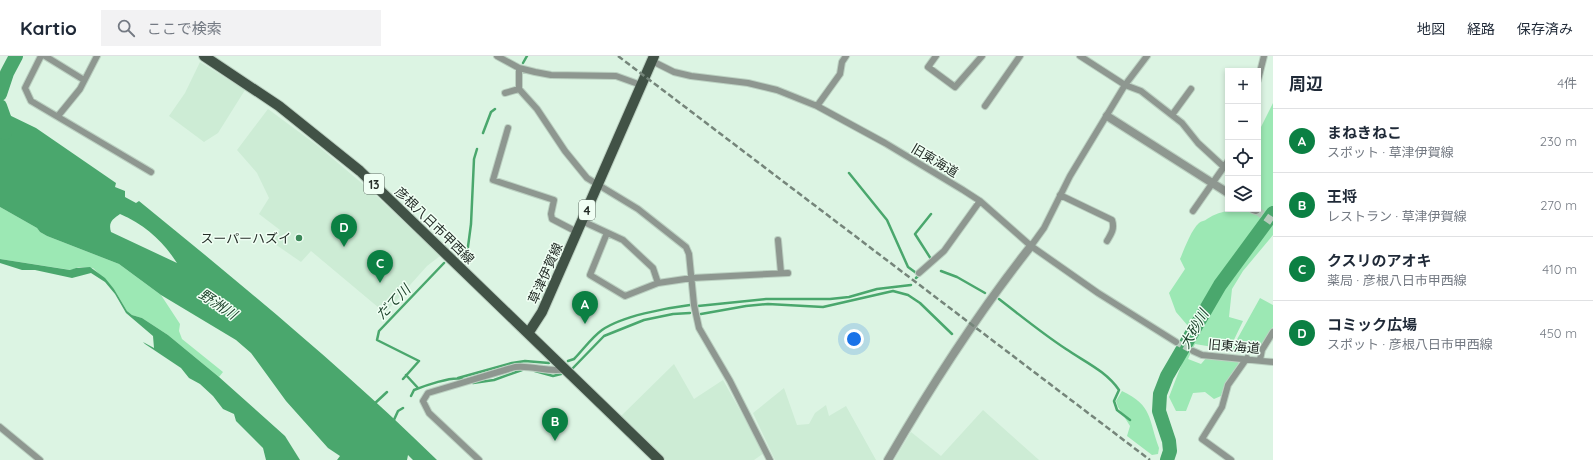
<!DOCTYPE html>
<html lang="ja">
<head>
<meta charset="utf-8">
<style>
	body { margin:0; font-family:Quicksand,"Noto Sans JP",sans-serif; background:#f2f2f3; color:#1f2937 }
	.controls { position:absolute; right:12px; top:12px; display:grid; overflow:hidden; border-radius:0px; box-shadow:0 2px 6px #0003 }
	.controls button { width:36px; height:36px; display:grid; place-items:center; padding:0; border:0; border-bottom:1px solid #e0e1e3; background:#fff; color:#1f2937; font:20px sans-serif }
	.you { position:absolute; left:854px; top:283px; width:14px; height:14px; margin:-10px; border:3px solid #fff; border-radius:50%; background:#1a73e8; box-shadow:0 0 0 6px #1a73e833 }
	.badge { display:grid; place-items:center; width:26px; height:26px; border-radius:50%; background:#0b8043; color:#fff; font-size:13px; font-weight:700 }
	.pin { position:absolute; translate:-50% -33px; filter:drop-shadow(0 1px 2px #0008) }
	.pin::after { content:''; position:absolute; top:21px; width:14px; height:12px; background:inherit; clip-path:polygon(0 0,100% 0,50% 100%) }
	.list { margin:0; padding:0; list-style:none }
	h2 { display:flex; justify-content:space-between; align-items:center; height:52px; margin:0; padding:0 16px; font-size:17px }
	h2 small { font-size:13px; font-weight:400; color:#747a83 }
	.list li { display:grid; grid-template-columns:26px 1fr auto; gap:12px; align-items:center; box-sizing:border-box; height:64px; padding:0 16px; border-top:1px solid #e0e1e3 }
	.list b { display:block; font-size:15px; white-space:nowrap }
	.list p { margin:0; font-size:13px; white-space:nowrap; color:#747a83 }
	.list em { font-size:13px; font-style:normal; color:#747a83 }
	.icon { flex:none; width:22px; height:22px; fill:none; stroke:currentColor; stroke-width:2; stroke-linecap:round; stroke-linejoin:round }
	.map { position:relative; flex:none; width:1273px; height:404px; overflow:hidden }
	header { display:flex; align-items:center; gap:24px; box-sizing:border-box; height:56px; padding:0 20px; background:#fff; border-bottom:1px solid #e0e1e3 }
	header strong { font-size:19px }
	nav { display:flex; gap:22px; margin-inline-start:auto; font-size:14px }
	.search { width:280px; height:36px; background:#f2f2f3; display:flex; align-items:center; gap:10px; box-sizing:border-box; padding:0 14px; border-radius:0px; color:#747a83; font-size:15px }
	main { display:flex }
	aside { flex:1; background:#fff }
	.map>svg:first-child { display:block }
	.built { fill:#cdecd5 }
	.green { fill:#9ce8b4 }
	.water { fill:#4aa76d; fill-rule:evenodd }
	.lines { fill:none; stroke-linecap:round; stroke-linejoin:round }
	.stream { stroke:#4aa76d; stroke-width:2.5 }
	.river { stroke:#4aa76d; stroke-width:14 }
	.minor-tunnel { stroke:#b7ccbd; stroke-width:6; stroke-dasharray:6 3; stroke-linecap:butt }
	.tertiary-tunnel { stroke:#b7ccbd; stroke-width:8; stroke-dasharray:8 4; stroke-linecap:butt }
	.minor-casing { stroke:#bbd0c1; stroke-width:8 }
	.tertiary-casing { stroke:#bbd0c1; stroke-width:10 }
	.primary-casing { stroke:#bbd0c1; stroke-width:12 }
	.minor { stroke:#8e9790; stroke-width:6 }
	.tertiary { stroke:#8e9790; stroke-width:8 }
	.primary { stroke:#415246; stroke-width:10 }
	.rail { stroke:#75857a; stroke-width:2.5; stroke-dasharray:6 3; stroke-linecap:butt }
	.poi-dot { fill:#3a8858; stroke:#f0fff4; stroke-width:1.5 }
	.labels { text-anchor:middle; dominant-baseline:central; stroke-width:3; stroke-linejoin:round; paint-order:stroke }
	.shield { fill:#f0fff4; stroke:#616c64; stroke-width:1 }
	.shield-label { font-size:12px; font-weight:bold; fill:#242d27 }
	.street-label { font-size:13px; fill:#242d27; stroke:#f0fff4 }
	.poi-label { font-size:13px; fill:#242d27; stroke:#f0fff4; text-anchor:end }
	.water-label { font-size:14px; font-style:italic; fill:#183f27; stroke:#f0fff4 }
</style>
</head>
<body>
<header>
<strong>Kartio</strong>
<div class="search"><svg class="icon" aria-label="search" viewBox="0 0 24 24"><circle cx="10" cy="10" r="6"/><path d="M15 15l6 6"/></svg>ここで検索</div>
<nav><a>地図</a><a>経路</a><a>保存済み</a></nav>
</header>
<main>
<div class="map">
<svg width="1273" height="404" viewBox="0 0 1273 404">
	<rect width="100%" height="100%" fill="#dcf4e3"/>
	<path class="built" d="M200,6L245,34L218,77L204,86L169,60L185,37Z
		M268,53L318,90L371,135L440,200L427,210L385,257L311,195L301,206L272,186L280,174L259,158L269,142L257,117L237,94Z
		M674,308L694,343L723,324L764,397L754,404H665L620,361Z
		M784,332L797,369L809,368L815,357L826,349L829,360L846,350L876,404H775L753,357Z
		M983,354L1039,404H894L911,376L941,400Z"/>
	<path class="green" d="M1273,47V179L1243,215L1232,233L1229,261L1243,265L1231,290L1213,291L1195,288L1188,303L1201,308L1208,300L1235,303L1239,307L1225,327L1221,340L1214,343L1205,336L1193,337L1186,355H1176L1169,341L1189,289L1188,270L1176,256L1169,237L1185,213L1180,203C1184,194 1191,174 1199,167C1201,165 1205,165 1207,163C1221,153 1241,153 1258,153V77Z
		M0,151L37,172L40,176L47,180L119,208L161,239L180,268L179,275L182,283L223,316L219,321L168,279L142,262L132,259L127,255L114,233L93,212L79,211L71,214L0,203Z
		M1260,242L1273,249V271L1258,298L1230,296Z
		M1122,335C1153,350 1148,362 1159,392L1158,398L1152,399L1127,380L1130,370L1118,351L1116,345Z"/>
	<path class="water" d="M5,57L36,72L116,127L115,131L125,135V141L136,147L139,145C241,228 343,312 437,404H413L408,399L407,404H337L340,400L328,392L286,345L251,297L236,284L161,239L119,208L47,180L40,176L37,172L0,151V61ZM120,158C145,169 162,184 177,207L111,176C108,166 113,163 120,158Z
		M0,203L70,214L76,212L90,211L105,222L114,233L127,255L132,259L142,262L168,279L219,321L285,380L300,404H266L263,392L236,365L234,358L223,353L213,340L200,328L189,322L181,312L145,288L143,286L154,292L153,280L126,257L115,238L105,226L91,217L72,222L35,214H22L0,207Z"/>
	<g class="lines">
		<path class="stream" d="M523,7L527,0
			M483,77L491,56L495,53
			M849,117L887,164L908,211L919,219L916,222
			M931,158L915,178L931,203
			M466,206L471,168L474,103L477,93
			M941,215L957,221L985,237
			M999,243C1021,260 1043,278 1066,293C1085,306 1106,315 1119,334L1114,345L1117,354L1130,364
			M698,250L766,243H830L849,241L877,233L911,229
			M701,258L746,250L768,248L823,251L893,235L908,239L920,247L952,278
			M568,305L574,303C583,294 591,282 602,274C622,260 666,252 690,249
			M573,312L604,280L644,264L673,258L690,257
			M535,315L553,320L561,318
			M406,319L418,332
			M458,322L512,307L525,305L549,307
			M403,323L419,305L377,284L379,275L444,207
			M473,327L494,324L522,314
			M411,340L414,334C424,330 452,320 462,323
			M373,349L387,336
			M393,366L398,355L403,352"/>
		<path class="river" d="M0,38L7,17L16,0
			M0,50L5,64V77
			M1167,404L1170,395L1169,385L1159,355L1160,338L1167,320L1220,229L1273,157"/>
		<path class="minor-tunnel" d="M1176,286L1193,295"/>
		<path class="tertiary-tunnel" d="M1256,154L1273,166"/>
		<defs>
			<path id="minor" d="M41,0L25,32L31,45L151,116
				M45,0L84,24
				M497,0L519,12L535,16L551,19L616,20L641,29
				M936,0L928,11L955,31L982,0
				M1080,0L1125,29L1141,35L1182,67L1198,87L1224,111
				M652,5L674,16L691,20L748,27L777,34L817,50L885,87L963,134L980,145L1031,190L1098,237L1176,286
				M519,12V33L537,53L565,95L587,122L638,153L686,191L689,198L694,249L699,272L730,325L770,404
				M1258,24L1264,0
				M505,37L519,33
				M817,50L840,18L842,6L846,0
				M985,50L1020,0
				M1172,59L1191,33
				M58,60L80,33L97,0
				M508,72L493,124L554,144L551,158L552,163L577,176
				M1060,139L1112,164C1115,173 1111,178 1107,185
				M1193,155L1228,105
				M582,165L623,184L653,212L658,227
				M607,177L590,219L625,240L658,227L692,222L788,217
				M778,184L781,217
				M1031,190L1044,172L1070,120L1125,29L1147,0
				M919,217L944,195L980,145
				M1193,295L1202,299L1273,306
				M1260,304L1262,294L1273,276
				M0,371L40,404
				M479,404L429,357L423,345L428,337L515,311C533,309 549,317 566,313
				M1231,404L1202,383L1222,351L1228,329L1247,302"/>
			<path id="tertiary" d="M1107,60L1228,137
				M1253,153L1256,154
				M888,404C931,330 978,257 1031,190"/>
			<path id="primary" d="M204,0L279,50L360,115L659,404
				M529,276L542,256L654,0"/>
		</defs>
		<use href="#minor" class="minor-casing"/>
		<use href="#tertiary" class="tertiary-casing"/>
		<use href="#primary" class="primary-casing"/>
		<use href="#minor" class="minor"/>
		<use href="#tertiary" class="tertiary"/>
		<use href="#primary" class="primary"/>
		<path class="rail" d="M618,0L1150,404"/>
	</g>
	<circle class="poi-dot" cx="299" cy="182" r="4"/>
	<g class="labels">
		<g class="shield">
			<rect x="364" y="118" width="20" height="20" rx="3"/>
			<rect x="579" y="144" width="16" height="20" rx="3"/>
		</g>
		<g class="shield-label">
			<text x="374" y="128">13</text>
			<text x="587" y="154">4</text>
		</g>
		<g class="street-label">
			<text transform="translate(935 104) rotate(31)">旧東海道</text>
			<text transform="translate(435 169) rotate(44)">彦根八日市甲西線</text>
			<text transform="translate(545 217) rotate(-66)">草津伊賀線</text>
			<text transform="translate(1234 290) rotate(5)">旧東海道</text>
		</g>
		<g class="poi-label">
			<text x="291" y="182">スーパーハズイ</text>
		</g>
		<g class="water-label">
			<text transform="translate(393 246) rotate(-46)">だて川</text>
			<text transform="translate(218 248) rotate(34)">野洲川</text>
			<text transform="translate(1194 273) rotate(-60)">大砂川</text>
		</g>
	</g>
</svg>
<div class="controls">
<button>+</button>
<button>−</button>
<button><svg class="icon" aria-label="locate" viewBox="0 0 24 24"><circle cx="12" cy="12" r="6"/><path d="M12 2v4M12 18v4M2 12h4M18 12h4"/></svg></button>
<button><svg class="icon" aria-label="layers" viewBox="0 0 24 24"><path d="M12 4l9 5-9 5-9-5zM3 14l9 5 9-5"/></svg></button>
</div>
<div class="you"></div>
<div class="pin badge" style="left:585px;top:268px">A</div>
<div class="pin badge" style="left:555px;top:385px">B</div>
<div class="pin badge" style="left:380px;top:227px">C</div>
<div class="pin badge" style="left:344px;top:191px">D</div>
</div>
<aside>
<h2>周辺<small>4件</small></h2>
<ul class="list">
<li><span class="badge">A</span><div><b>まねきねこ</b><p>スポット · 草津伊賀線</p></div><em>230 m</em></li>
<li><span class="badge">B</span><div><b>王将</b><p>レストラン · 草津伊賀線</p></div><em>270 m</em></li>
<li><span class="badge">C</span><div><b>クスリのアオキ</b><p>薬局 · 彦根八日市甲西線</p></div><em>410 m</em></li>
<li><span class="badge">D</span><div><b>コミック広場</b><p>スポット · 彦根八日市甲西線</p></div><em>450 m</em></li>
</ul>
</aside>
</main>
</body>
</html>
